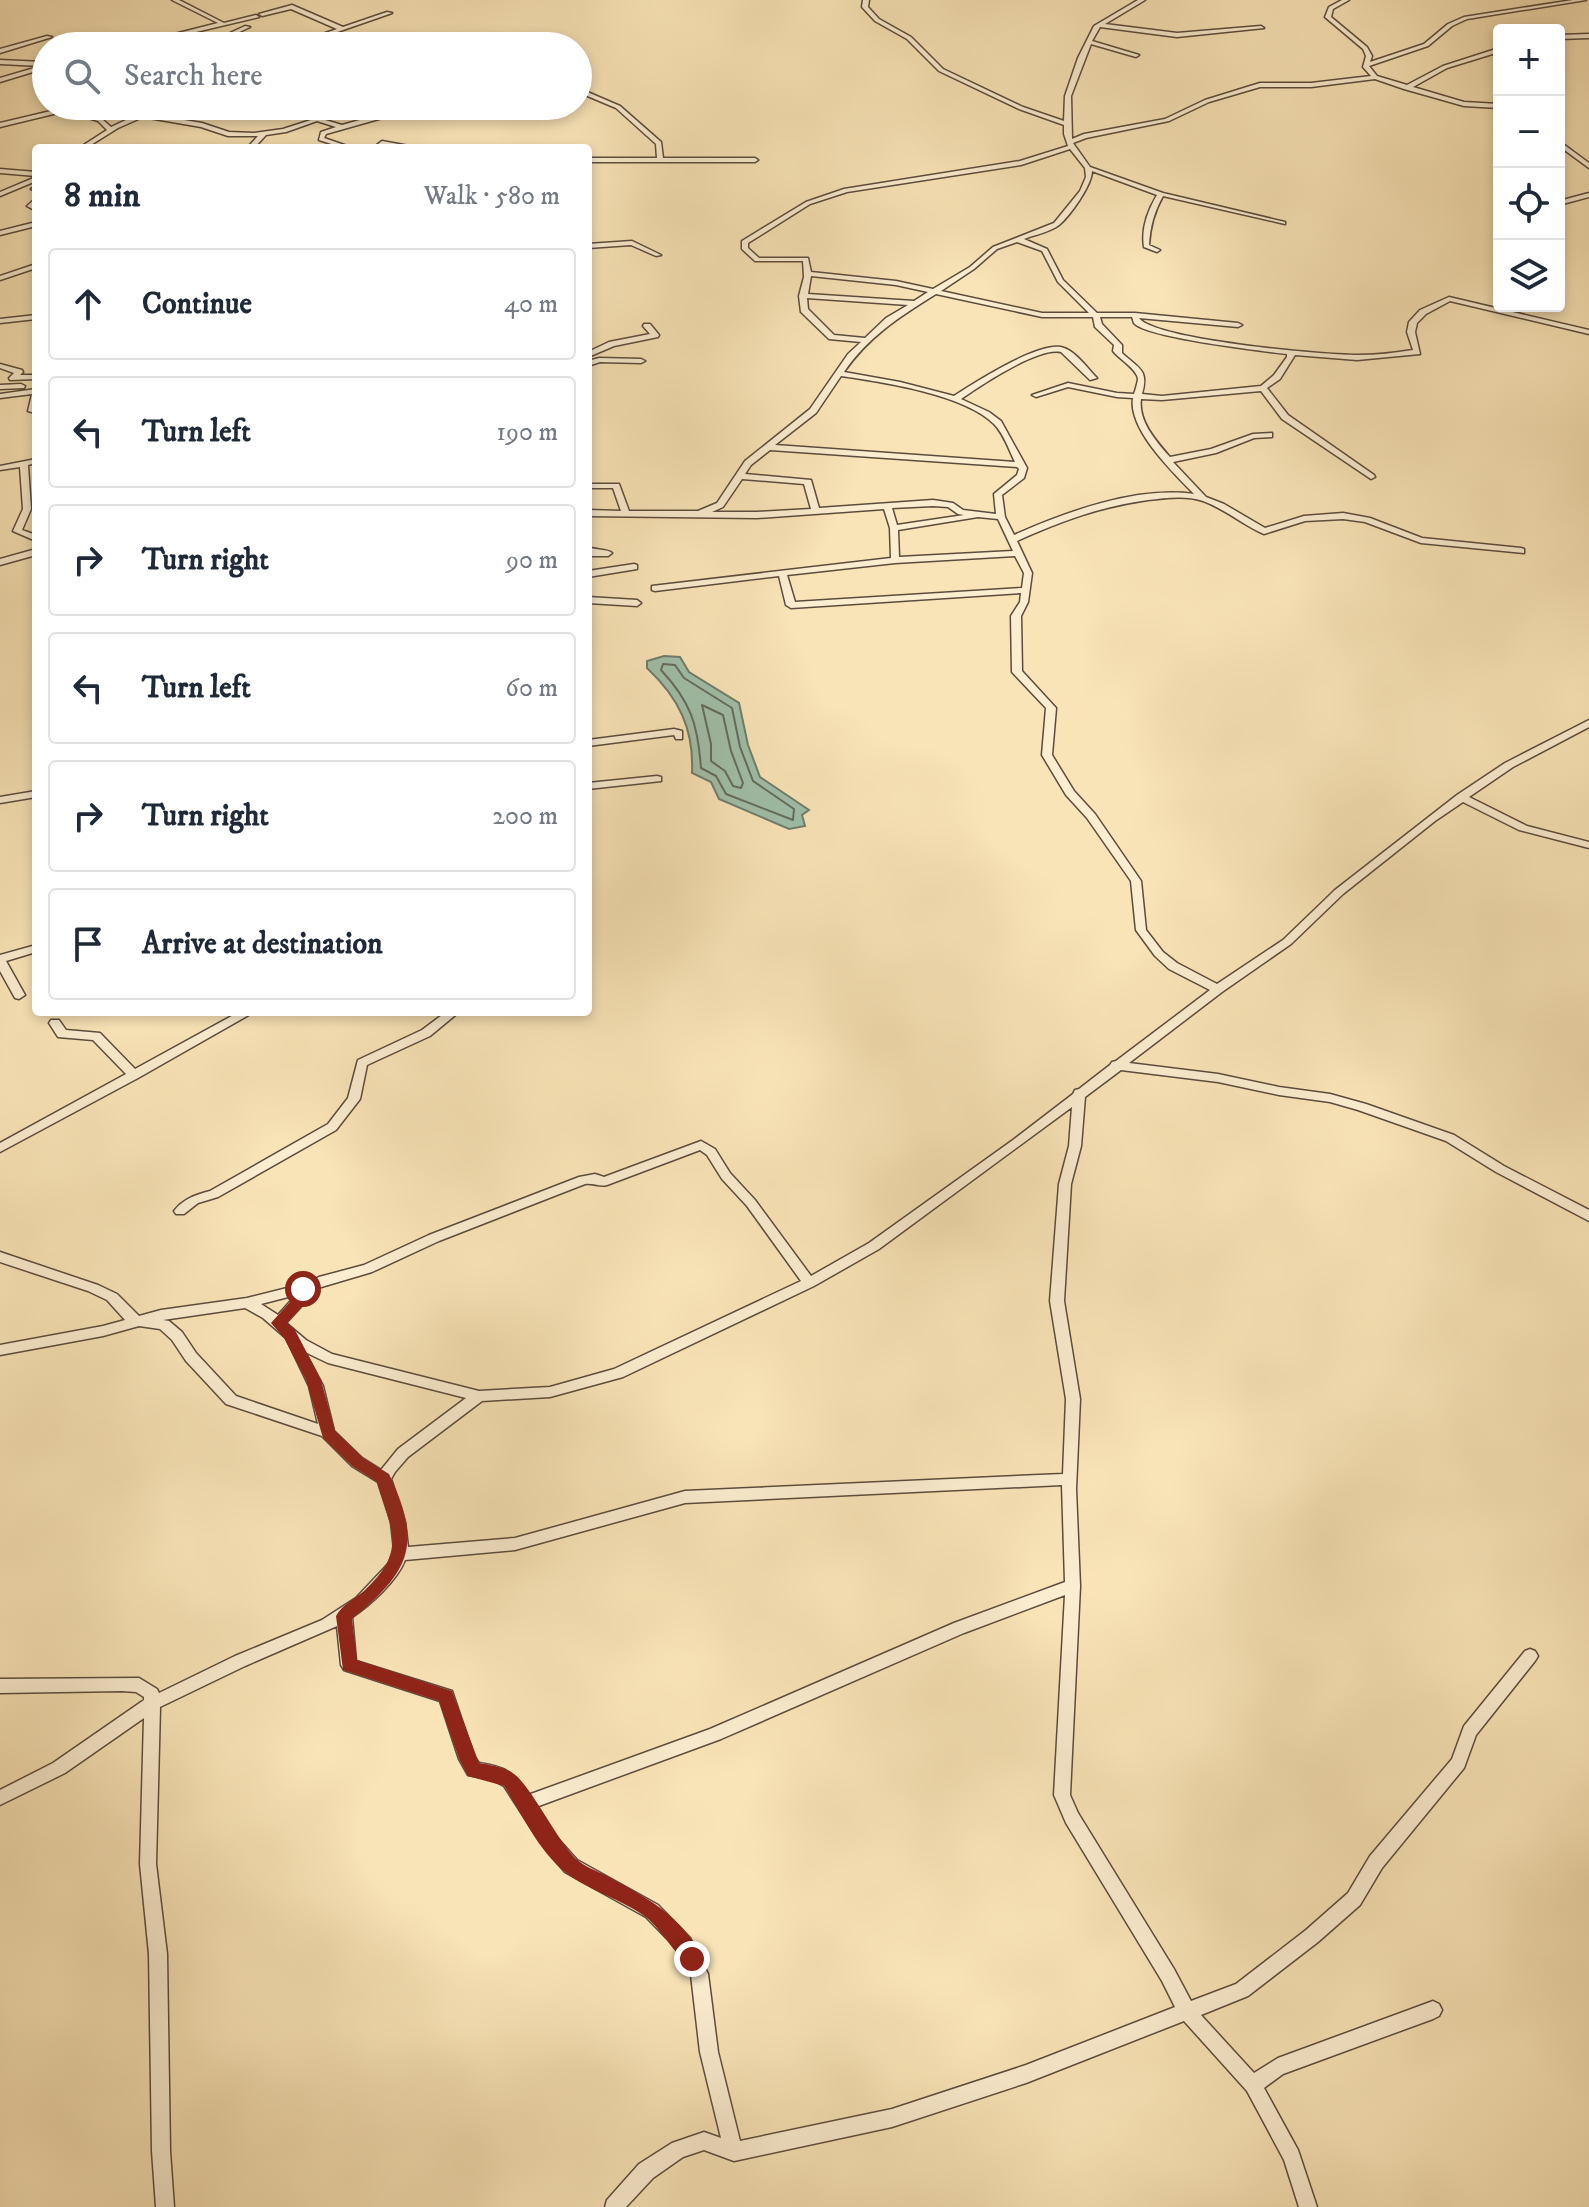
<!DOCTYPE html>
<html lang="en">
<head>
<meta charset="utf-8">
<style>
	body { margin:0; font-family:"IM FELL DW Pica",serif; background:#f6f6f7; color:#1f2937 }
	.controls { position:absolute; right:24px; top:24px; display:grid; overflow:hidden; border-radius:8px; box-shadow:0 4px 12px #0003 }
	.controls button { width:72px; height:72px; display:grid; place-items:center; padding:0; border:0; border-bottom:2px solid #e0e1e3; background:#fff; color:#1f2937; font:40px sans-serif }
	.stop { position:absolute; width:24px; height:24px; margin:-18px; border:6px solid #8f2418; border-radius:50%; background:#fff }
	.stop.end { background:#8f2418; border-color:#fff; box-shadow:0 2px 8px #0008 }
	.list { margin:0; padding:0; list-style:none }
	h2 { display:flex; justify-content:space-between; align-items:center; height:104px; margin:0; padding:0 32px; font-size:34px }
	h2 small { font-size:26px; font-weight:400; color:#747a83 }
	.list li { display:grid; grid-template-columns:52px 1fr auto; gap:24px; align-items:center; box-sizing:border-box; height:112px; margin:0 16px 16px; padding:0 16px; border:2px solid #e0e1e3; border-radius:8px }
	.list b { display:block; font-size:30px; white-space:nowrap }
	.list em { font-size:26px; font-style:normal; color:#747a83 }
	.icon { flex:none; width:44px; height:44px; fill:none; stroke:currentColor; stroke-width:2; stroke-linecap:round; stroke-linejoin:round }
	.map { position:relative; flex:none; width:1589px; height:2207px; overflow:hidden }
	.search { position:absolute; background:#fff; box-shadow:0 4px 12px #0003; left:32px; top:32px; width:560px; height:88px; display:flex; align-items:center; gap:20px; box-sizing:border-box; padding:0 28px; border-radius:44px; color:#747a83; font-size:30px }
	.panel { position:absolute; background:#fff; box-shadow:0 4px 12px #0003; left:32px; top:144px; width:560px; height:872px; border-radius:8px }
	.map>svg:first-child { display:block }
	.water { fill:#9fbfa8; stroke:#6f7d6d; stroke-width:2 }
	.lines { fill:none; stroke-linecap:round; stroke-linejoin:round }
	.shore { stroke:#636c5e; stroke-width:2 }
	.minor-casing { stroke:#5c4c3d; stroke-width:3 }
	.minor { fill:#fbedd0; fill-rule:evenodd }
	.route { fill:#8f2418 }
</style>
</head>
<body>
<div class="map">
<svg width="1589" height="2207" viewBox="0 0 1589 2207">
	<rect width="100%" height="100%" fill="#f9e4b7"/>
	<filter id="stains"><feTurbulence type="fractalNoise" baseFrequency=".0025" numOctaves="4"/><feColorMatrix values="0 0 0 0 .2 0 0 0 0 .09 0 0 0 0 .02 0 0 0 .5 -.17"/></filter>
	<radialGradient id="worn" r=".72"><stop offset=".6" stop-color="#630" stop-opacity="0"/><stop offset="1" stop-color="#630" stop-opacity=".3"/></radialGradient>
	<path class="water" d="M664,656L680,657L689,672L739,703L748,745L760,777L809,810L802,815L805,826L789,829L719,799L711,782L692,773C694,729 679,698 647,668V661Z"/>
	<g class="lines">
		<path class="shore" d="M663,664L675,665L684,678L732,708L740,747L753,781L794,809L793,820L726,794L716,776L701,768C698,725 691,702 661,670Z
			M702,705L723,715L731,751L743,783L741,788L733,786L725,771L711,761V744Z"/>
		<defs>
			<path id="minor" d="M172,0H179L224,23L256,15L259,17L137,46H127L218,23Z
				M863,0H869L868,7L879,19L911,37L943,69L1023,107L1064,121L1065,96L1078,58L1094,26L1138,0H1145L1105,24L1177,33L1261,26L1264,28L1177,37L1100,27L1092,41L1139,55L1136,57L1091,44L1071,96L1072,139L1084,134L1165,119L1205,100L1260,83H1311L1371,76L1363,67L1366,56L1363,49L1325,17L1329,7L1342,0H1349L1333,9L1331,17L1367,47L1372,56L1370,62L1424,44L1448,24L1464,17L1573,0H1586L1467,19L1452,26L1428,46L1369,66L1377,76L1407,85L1443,66L1499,48V52L1447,68L1413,87L1464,102L1499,104V108L1464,106L1404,89L1375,79L1311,87H1260L1209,102L1169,121L1086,138L1073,143L1090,167L1163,193L1285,222V224L1163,196C1154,212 1150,227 1149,245L1160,250L1157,252L1144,247C1141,229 1148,210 1157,195L1092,171C1092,185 1070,216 1059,225C1050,232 1034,235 1024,239L1047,249L1063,280L1097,313H1135L1238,323L1242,325L1238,327L1139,318C1155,340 1323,355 1357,355C1376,355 1394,353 1413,350L1407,332L1409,322L1420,310L1449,297L1589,330V334L1450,301L1426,314L1417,323L1415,332L1420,354L1357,360L1295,355L1280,379L1267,388L1288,415L1374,475L1375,477L1371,479L1282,419L1261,391L1162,400L1141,399C1138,421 1156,441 1170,457L1211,449L1253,434L1272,433V437L1254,438L1216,453L1173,462L1206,497L1224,504L1265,528L1304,516L1343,513L1370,518L1422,538L1521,548L1524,549V553L1421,543L1365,522L1343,519L1305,521L1264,534C1243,525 1225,509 1203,501C1185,495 1166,498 1148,500C1099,507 1061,521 1017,541L1032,573L1028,602L1021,616L1022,671L1056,708L1052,755L1074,791L1095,814L1141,881L1146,930L1163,952L1177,963L1217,984L1283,940L1335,890L1457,795L1505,763L1589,720V727L1513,767L1469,797L1527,826L1589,842V848L1519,830L1463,802L1435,821L1343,894L1291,944L1222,992L1129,1063L1218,1074L1279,1087L1330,1094L1366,1104L1454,1135L1504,1166L1589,1210V1221L1496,1172L1446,1141L1358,1110L1330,1102L1279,1095L1218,1082L1121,1070L1085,1097L1081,1146L1071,1184L1064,1301L1080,1399L1076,1489L1080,1586L1070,1795L1078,1813L1174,1969L1191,2001L1236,1984L1306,1930L1348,1893L1370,1856L1452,1759L1464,1726L1525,1651L1530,1649L1535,1651L1538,1656L1535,1661L1476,1735L1464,1768L1382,1868L1360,1905L1318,1942L1248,1996L1201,2015L1254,2073L1278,2058L1433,2001L1439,2004L1442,2010L1439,2016L1433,2019L1283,2074L1264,2088L1298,2150L1317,2207H1299L1284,2160L1247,2091L1184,2021L1026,2083L892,2127L734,2161L704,2150L683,2157L653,2178L626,2207H605L607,2200L639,2164L672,2143L704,2132L721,2138L700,2052L691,1975L678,1950L646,1917L565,1872L540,1842L504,1786L493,1780L468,1775L459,1759L440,1701L344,1670L341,1665L337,1626L245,1666L160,1707L156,1864L167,1954L170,2151L174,2207H156L152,2151L149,1954L140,1864L144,1718L65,1773L0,1805V1790L53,1763L144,1700V1697L136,1692L122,1691L0,1693V1679L139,1678L157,1689L159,1693L235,1656L322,1620L356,1598L389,1563L394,1550L391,1522L378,1482L352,1466L322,1436L226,1404L186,1361L172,1340L160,1329L139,1326L103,1336L0,1355V1345L103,1326L125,1320L107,1300L88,1291L0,1262V1252L98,1285L117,1294L139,1316L161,1310L247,1298L307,1283L319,1277L364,1265L429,1235L579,1177L595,1174L604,1177L701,1141L715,1149L730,1173L755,1200L811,1276L869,1243L1013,1140L1073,1094L1075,1090L1079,1089L1110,1065L1112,1062L1116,1061L1210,990L1169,969L1155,956L1136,930L1131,881L1087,818L1066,795L1042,755L1046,708L1012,672L1011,616L1020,602L1021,593L791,608L786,605L779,576L655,591L652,590V586L891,558L890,528L884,509L757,518L588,516V510L621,511L613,488H588V484H619L629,511H698L717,503L745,461L810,409L848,354L861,342L829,339L801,312L799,296L804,277L803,261H755L742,249V241L806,202L844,189L1020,161L1068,146L1064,134V125L1019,109L939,71L907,39L875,21L862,7ZM1070,149L1085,168L1086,177L1080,191L1054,223L993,247L970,267L933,289L896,281L811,272L808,258H759L748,248V243L810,204L847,192L1021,165ZM1017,242L1042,251L1058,282L1089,313H1042L941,291L974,269L997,249ZM811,276L896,285L928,292L914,301L808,294ZM936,294L1042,317H1093L1095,327L1114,345L1113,351C1119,359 1137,369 1138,379C1138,381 1135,392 1134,394L1117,393L1068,383L1032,395L1036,397L1068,387L1117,397L1133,398C1128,430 1174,473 1194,494C1136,486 1066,512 1014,535L1005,517L1002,495L1024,478L1027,468L1001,421L989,412L961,399C981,385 1038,347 1061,352L1090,380L1097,378C1088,369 1076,352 1064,348C1042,339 974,383 954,396L900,382L844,372C868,337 899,317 936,294ZM807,298L908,305L886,318L865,338L834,335L808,309ZM1100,317H1132C1133,319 1133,321 1134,323C1146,338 1264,351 1287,354V357L1274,375L1261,386L1162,396L1142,394C1149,369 1139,369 1122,353V345L1102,324ZM841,376C882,382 964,394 994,424C1004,434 1009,450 1015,462L775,445L816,413ZM770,450L1017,467L1019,469L1017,475L994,494L996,514L963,510L953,503L933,500L819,508L811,480L745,474L751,465ZM742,479L804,484L811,509L757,512H712L723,507ZM933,506L948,507L958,514L964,515L897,525L892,508ZM978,517L998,519L1013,551L899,557L898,530ZM1015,556L1024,573L1022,588L795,602L787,575L895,563ZM1072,1107L1069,1146L1059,1184L1050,1301L1066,1399L1063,1474L685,1491L515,1538L408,1547L405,1522L391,1479L395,1472L408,1457L482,1401L550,1397L623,1377L814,1286L879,1249ZM700,1150L707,1155L722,1179L747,1206L801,1281L614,1369L550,1387L479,1391L332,1354L306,1340L286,1323L318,1288L372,1272L439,1241L585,1184C593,1183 600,1187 607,1185ZM296,1295L278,1315L261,1304ZM245,1308L263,1318L286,1338L309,1386L318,1424L236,1396L196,1353L182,1332L169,1321L163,1320ZM305,1352L328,1363L466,1398L398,1449L381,1470L362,1458L334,1431L323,1386ZM1062,1485L1065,1582L954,1623L710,1729L528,1795C513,1772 507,1767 479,1763L474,1756L452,1691L356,1661L352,1617C370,1605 397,1581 405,1560L515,1550L685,1503ZM1065,1595L1054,1795L1066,1823L1162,1981L1175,2007L1026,2065L892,2109L740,2141L718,2052L708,1974L690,1938L658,1905L577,1860L552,1832L536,1807L721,1739L964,1633Z
				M292,5L343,27L387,12L392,13L297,46H288L337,29L291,9L262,16L259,14Z
				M245,26L250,27L210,46H202Z
				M1589,34V38L1559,39V35Z
				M47,36L52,37L0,53V49Z
				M0,60L43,62L46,64V68L0,82V78L41,66L0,64Z
				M578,88L620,106L661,142L663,158H755L758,160L755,162H588V158H657L656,144L616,108L578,92Z
				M72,106H83L73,110L102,119L111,127L156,106H164L148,114L202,123L229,132L254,133L283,129L311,120L269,106H278L342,125L392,111L426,106H441L393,115L326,134L324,138L353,148H344L319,140L321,132L336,127L317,121L286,132L266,135L254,148H247L258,136H228L201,127L143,117L118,128L86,148H79L107,130L98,121L66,111L0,127V123Z
				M382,141L409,146L412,148L383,145L380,148H373Z
				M1559,141L1589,163V168L1559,146Z
				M0,169L36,172V176L0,173Z
				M36,177V181L0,196V192Z
				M34,187H36V191L31,189Z
				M1589,193V197L1559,205V201Z
				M36,198L34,206L36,211L27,206Z
				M36,222V226L0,235V231Z
				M632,241L661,255L656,256L631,245L588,248V244Z
				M36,264V268L0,280V276Z
				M36,315V319L0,323V319Z
				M644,324H650L659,335L658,337L614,346L588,357V352L609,342L650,334L643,326Z
				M599,358L641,359L645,361L641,363L600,362L588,366V361Z
				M0,364L22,370L23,372L20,375H36V379L10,380L9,378L14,373L0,368Z
				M21,384L25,386L24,388L0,389V385Z
				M36,389L35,413L28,411L32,394L0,398V394Z
				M36,459V463L28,465L31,509L22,530L36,535V541L13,531L23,509L20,467L0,470V466Z
				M588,547C595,550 608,549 612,553L608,556H590L588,555Z
				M36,549V555L0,565V559Z
				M634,564L637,565V569L588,577V571Z
				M588,597L637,600L641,603L637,606L588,603Z
				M674,729L682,731V739H676L674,735L588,746V740Z
				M657,776L661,777V781L588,789V783Z
				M36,791V797L0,803V797Z
				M36,945V952L6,961L25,995L19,999L15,998L0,971V955Z
				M239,1012H254L138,1078L0,1152V1143L126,1074L93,1040L58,1037L49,1023L51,1020H59L66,1030L100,1033L135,1069Z
				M446,1012H459L430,1036L367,1065L360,1099L336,1130L218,1197L198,1203L184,1214H176L174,1211C183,1199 195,1195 210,1191L328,1124L348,1098L358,1060L422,1030Z"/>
		</defs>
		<use href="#minor" class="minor-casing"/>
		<use href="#minor" class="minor"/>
	</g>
	<path class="route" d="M313,1280L320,1285L318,1289L287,1323L295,1330L321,1380L335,1431L363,1458L389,1474C423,1545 410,1571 352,1619L357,1660L452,1691L479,1763C491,1765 504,1767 514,1774C530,1785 556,1838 575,1858C583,1866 597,1871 607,1876C645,1897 684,1916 702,1959L699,1965L692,1968C682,1964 661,1929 647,1918C622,1899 589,1891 565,1872C539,1851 522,1814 504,1786L468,1776L459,1759L439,1701L343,1670L336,1616C342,1605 354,1599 364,1591C407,1551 392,1532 377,1482L352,1466L323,1438L306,1380L284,1338L271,1323L298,1293V1285Z"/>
	<rect width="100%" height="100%" filter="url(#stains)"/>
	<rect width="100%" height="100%" fill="url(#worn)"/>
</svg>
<div class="controls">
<button>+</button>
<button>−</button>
<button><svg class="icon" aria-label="locate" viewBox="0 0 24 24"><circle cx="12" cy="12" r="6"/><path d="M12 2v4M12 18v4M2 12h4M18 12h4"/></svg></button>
<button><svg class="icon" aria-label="layers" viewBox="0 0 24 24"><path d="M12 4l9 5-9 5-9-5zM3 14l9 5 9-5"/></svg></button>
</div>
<div class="stop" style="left:303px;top:1289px"></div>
<div class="stop end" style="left:692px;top:1959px"></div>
<div class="search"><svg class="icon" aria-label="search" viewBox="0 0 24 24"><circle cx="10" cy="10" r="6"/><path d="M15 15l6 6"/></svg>Search here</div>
<section class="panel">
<h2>8 min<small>Walk · 580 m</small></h2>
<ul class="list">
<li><svg class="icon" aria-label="ahead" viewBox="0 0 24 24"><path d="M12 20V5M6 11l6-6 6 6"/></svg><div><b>Continue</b></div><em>40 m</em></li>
<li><svg class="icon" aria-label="left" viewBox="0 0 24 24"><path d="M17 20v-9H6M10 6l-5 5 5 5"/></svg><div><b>Turn left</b></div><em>190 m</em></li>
<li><svg class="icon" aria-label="right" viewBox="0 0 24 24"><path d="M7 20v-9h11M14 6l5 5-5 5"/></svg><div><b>Turn right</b></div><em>90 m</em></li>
<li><svg class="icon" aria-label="left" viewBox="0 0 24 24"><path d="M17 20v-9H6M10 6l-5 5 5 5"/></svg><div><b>Turn left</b></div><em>60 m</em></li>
<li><svg class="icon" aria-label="right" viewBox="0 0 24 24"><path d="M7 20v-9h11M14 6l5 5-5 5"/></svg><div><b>Turn right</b></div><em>200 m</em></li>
<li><svg class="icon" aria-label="arrive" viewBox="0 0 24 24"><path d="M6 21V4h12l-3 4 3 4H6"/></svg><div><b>Arrive at destination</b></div></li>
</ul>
</section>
</div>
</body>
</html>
